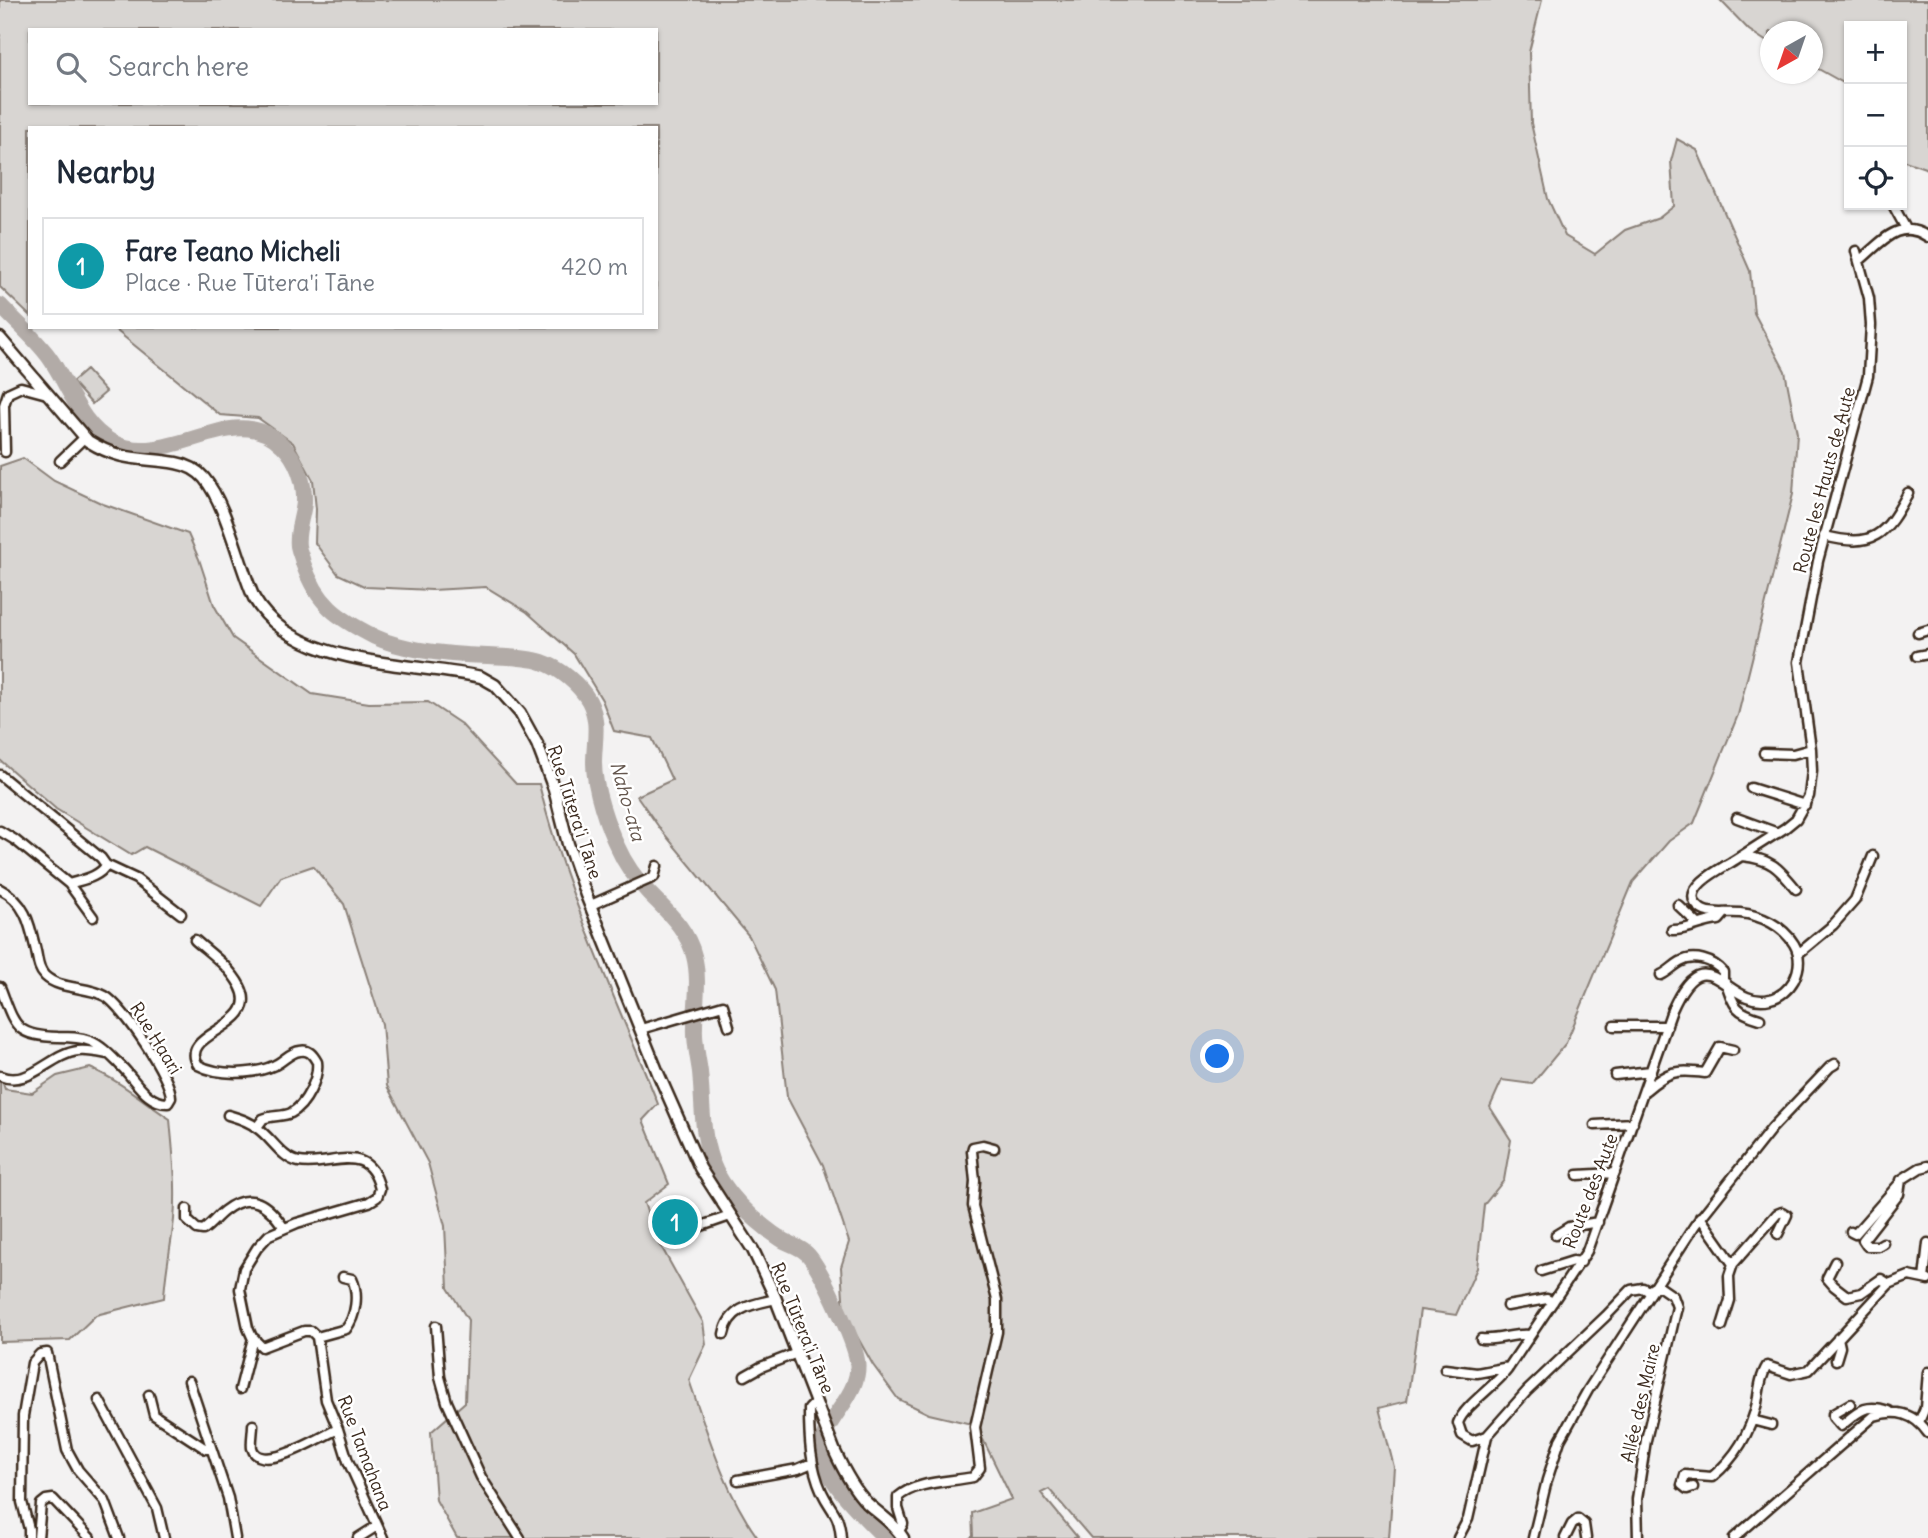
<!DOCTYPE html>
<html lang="en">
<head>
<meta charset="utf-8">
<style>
	body { margin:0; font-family:Delius,sans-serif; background:#f2f2f3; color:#1f2937 }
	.controls { position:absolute; right:21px; top:21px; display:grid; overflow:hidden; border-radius:0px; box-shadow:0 2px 5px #0004 }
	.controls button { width:63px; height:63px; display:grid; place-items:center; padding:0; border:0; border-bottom:2px solid #e0e1e3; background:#fff; color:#1f2937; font:35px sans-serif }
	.compass { position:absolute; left:1760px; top:21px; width:63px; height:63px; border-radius:50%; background:#fff; box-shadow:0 2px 5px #0004; rotate:220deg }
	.you { position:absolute; left:1218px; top:1057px; width:24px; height:24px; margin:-18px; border:5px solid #fff; border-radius:50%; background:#1a73e8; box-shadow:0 0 0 10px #1a73e833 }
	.badge { display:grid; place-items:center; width:46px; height:46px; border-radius:50%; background:#3b2a1e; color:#fff; font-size:23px; font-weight:700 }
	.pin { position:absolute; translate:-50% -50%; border:4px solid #fff; box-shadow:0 2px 7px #0006 }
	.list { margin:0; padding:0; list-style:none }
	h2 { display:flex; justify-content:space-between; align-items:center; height:91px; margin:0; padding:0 28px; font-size:30px }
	h2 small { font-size:23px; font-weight:400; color:#747a83 }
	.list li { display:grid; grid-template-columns:46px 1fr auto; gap:21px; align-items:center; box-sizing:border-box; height:98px; margin:0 14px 14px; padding:0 14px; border:2px solid #e0e1e3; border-radius:0px }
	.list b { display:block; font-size:26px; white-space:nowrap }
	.list p { margin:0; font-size:23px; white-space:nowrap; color:#747a83 }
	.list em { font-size:23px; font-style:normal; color:#747a83 }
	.icon { flex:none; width:38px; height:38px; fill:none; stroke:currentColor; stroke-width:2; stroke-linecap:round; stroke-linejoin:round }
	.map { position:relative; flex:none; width:1928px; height:1538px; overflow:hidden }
	.search { position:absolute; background:#fff; box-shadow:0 2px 5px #0004; left:28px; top:28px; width:630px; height:77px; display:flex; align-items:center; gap:18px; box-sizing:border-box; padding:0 24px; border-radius:0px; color:#747a83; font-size:26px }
	.panel { position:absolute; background:#fff; box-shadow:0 2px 5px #0004; left:28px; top:126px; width:630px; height:203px; border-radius:0px }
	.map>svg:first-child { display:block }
	.green { fill:#d8d5d2; stroke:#8a8078; stroke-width:2; fill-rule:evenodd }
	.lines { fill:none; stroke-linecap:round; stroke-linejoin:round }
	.river { stroke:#b2aba7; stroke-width:16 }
	.minor-casing { stroke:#3b2a1e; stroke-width:13 }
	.tertiary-casing { stroke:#3b2a1e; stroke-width:15 }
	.minor { stroke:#fff; stroke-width:8 }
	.tertiary { stroke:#fff; stroke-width:10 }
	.labels { text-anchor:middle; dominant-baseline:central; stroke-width:5; stroke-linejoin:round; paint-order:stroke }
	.street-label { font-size:18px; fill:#3b2a1e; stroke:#fff }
	.water-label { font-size:19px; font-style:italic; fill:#65574e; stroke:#fff }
</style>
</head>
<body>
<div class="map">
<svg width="1928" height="1538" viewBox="0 0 1928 1538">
	<rect width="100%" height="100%" fill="#f3f2f2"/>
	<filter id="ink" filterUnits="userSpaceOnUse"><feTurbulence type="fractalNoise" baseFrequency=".0143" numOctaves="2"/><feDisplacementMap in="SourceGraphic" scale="14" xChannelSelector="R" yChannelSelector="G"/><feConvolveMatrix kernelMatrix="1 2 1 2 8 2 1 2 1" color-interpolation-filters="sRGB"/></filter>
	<g filter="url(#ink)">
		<path class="green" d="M0,0H1542L1529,52L1531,123L1548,199L1565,236L1595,254L1625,230L1659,218L1674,206L1671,161L1677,139L1697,150L1750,271L1754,313L1785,371L1797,433L1793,494L1738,715L1694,823L1669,841L1633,882L1566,1043L1532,1084L1502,1080L1490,1107L1511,1140L1504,1180L1484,1205L1477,1268L1456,1315L1420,1310L1407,1401L1379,1408L1394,1467L1389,1538H1091L1049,1489L1041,1493L1078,1538H970L973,1536L972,1513L1012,1499L976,1425L929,1414L898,1399L873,1365L844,1313L841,1267L849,1242L823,1165L787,1097L775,990L749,936L661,830L637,796L672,780L652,738L614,731L602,700L574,654L527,612L486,587L432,590L366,587L338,574L315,543L316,509L313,480L293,443L258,418L220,415L112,327H656V128H30V316L0,287ZM30,30H656V103H30Z
			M1720,0H1928V169L1902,160V26H1849V86L1813,66L1812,32H1770V44L1749,30Z
			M86,370L106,392L92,404L72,382Z
			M23,458L54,481L103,504L188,534L199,559L214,605L233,638L312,694L369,703L428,702L461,724L516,784H539C565,892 617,1001 658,1104L643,1120L669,1184L644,1203L656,1237L703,1322L706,1344L689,1380C708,1434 724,1491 758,1538H457L436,1500L431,1432L465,1402L468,1320L448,1288L445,1226L428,1163L387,1086L382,1024L344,904L313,866L281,877L261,906L145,847L131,855L56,809L0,760V466Z
			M90,1068C119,1080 143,1101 170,1119C173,1155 178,1192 173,1228C170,1252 165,1274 164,1298L96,1315L70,1340L0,1342V1075L5,1089L32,1093L57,1076Z"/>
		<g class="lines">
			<path class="river" d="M0,305C16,322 35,338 49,357C69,385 80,425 112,442C169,471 234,397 282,445C297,459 305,482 304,502C303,516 296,531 298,546C299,552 302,557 303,563C317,604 337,618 375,637C407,652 453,655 488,656C505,657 526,657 542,662C560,668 580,685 589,701C600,722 594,741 594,763C594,788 607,826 618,848C625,864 636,879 648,892C667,912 687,928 694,956C700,979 695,1004 695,1027C694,1042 698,1057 700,1072C703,1102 701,1131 711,1160C722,1191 754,1221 781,1239C788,1244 798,1246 805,1252C819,1262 851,1336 856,1355C867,1395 817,1421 822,1453C827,1484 864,1516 885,1538"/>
			<defs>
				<path id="minor" d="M1893,205L1905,227
					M1859,261C1881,243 1898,217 1928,237
					M5,452L4,405L8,393L21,387L47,394
					M60,461L84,438
					M1824,536C1874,548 1885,536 1908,493
					M1918,633L1928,630
					M1917,656L1928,654
					M1764,753L1793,754L1811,749
					M0,775L101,858L106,865C100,877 81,880 69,884L15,840L0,831
					M1751,788L1805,805
					M1737,818L1778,833
					M1742,856C1771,859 1778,867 1796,889
					M106,865L136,879L181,914
					M69,884L93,917
					M0,889C26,902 30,925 36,951C38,960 38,969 45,976C60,990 87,986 105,996C123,1006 172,1079 171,1098L168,1103C146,1104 134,1077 119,1064C111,1056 101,1045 90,1041C80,1037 69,1037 58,1037C14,1036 15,1025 0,987
					M591,905L654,877L657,866
					M1678,905L1697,923
					M1672,930C1687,931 1702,921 1719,920L1725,913
					M195,940C211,954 230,967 240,986C263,1029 177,1031 198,1065C219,1076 254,1075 275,1065C284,1061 290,1052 300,1051C309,1049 313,1055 317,1062C319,1078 306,1105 291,1113C283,1117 272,1115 263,1119L257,1127
					M1798,954L1833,925L1855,900L1873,856
					M1661,975C1668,972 1673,966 1680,962C1694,954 1713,960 1723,972V980
					M1726,983C1734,1007 1736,1012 1760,1019
					M1614,1026H1667
					M641,1029L723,1005L729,1026
					M1615,1075L1651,1071
					M0,1076C30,1088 50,1054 78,1051C88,1050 97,1052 107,1054
					M1646,1090C1668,1071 1676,1069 1705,1073L1720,1047L1733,1050
					M228,1115C238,1118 249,1121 257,1128C271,1137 282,1159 299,1162C331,1168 368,1139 380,1189L377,1197L369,1202L297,1223L269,1235L257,1248L244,1269L240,1289L248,1328L252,1337L262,1347L304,1331H311L317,1337L346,1329C356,1316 359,1294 352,1279L343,1277
					M1595,1125L1633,1123
					M1578,1175L1615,1173
					M187,1209V1220L197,1229L203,1230C211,1225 216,1217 224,1211C251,1190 268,1204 284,1228
					M1700,1217L1733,1264L1777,1214L1782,1212L1787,1215L1778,1234
					M684,1232L730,1216
					M1851,1232L1855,1234L1899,1184
					M1556,1235L1569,1227L1598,1222
					M1883,1243L1878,1246H1867L1863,1240L1899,1194L1901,1180L1920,1168L1928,1166
					M1835,1262L1827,1278L1834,1286L1847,1296L1861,1293L1881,1279L1889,1284
					M1541,1271L1573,1261L1581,1262
					M1924,1279L1928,1243
					M1657,1285L1648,1291L1643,1288L1631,1290L1606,1316L1527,1391L1487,1436L1472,1441L1462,1435L1458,1423C1464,1406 1494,1387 1507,1370L1587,1251L1672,1010C1707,931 1726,1010 1770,999C1780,997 1789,989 1794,980C1800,968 1801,956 1794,944C1783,926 1761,915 1740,913C1730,912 1719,914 1708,912C1703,911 1698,907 1695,903C1685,885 1723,868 1735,860C1752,849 1768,839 1785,828L1796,819L1809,796L1812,771L1811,749L1799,662L1818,561L1868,376L1871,325L1869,298L1856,251
					M1507,1306L1547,1299L1553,1302
					M436,1326L440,1377L447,1402L481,1477L520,1538
					M1722,1326L1730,1300L1729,1276L1733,1264
					M724,1334C729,1307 754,1304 776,1299
					M317,1337L326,1400L338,1429L348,1461L383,1538
					M1481,1339C1498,1341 1513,1333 1530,1335
					M1836,1360L1840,1347L1838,1338
					M1445,1369L1477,1373L1509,1367
					M745,1376L761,1367L797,1353
					M189,1381L228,1498L235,1538
					M240,1389L252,1342L255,1339
					M149,1395L154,1415L206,1449H211
					M99,1400L157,1508L164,1538
					M816,1402L809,1409C809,1437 810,1466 822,1492C832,1513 839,1512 841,1538
					M1850,1404L1833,1414V1417L1841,1426C1859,1411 1865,1403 1889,1411
					M1752,1420L1771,1425
					M1919,1422L1925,1408L1928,1372
					M253,1425C253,1432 251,1441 252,1448C260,1476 324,1435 338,1429
					M738,1480L798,1469L812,1463
					M1693,1487L1687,1489L1682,1485L1685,1475L1712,1477C1736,1457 1750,1434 1757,1403C1759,1391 1760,1377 1767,1366L1791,1374L1809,1370L1889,1284L1909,1276L1928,1280
					M899,1531L903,1524L898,1508V1497C916,1481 950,1482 973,1477L980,1468L975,1427L997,1332V1300L973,1206L975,1181L972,1151L973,1147L983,1145L994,1148
					M29,1538V1529L22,1502L23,1416L32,1363L40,1354L47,1353L67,1450L78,1470L105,1501L119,1538
					M38,1538L41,1504L46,1500L53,1499L90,1538
					M358,1538L377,1526
					M1458,1538L1468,1519L1487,1436
					M1533,1538L1547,1480L1560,1440L1588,1390L1695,1225L1772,1128L1830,1067L1835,1064
					M1565,1538L1572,1524L1578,1519L1584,1524L1586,1538
					M1638,1538L1637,1499L1646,1440L1677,1307L1673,1296L1657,1285
					M1734,1538L1874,1416C1896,1409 1914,1413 1928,1433"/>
				<path id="tertiary" d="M0,338L88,441C122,462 139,457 176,463C187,465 196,469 204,478C226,504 239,564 254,598C294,668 410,662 481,677L495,685L520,713L537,744L554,789L568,844L586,895L658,1073L700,1168L753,1250L775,1297L835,1452C843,1469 853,1489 867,1503C880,1515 894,1523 903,1538"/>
			</defs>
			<use href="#minor" class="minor-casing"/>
			<use href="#tertiary" class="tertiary-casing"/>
			<use href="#minor" class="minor"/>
			<use href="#tertiary" class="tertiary"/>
		</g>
	</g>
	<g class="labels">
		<g class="street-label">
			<text transform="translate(1824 480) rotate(-75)">Route les Hauts de Aute</text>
			<text transform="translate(575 812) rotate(72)">Rue Tūtera'i Tāne</text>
			<text transform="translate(156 1038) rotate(58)">Rue Haari</text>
			<text transform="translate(1590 1191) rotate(-69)">Route des Aute</text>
			<text transform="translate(803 1328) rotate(68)">Rue Tūtera'i Tāne</text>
			<text transform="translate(1640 1403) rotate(-77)">Allée des Maire</text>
			<text transform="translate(365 1453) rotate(69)">Rue Tamahana</text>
		</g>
		<g class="water-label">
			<text transform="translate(628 801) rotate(74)">Naho-ata</text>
		</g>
	</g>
</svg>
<div class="controls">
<button>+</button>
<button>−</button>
<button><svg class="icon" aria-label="locate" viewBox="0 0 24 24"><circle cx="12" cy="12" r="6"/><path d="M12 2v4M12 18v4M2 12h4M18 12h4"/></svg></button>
</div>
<svg class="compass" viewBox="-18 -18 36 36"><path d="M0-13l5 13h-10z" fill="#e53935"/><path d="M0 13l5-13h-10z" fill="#747a83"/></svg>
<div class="you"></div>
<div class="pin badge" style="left:675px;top:1222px;background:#0f9aa8">1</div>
<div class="search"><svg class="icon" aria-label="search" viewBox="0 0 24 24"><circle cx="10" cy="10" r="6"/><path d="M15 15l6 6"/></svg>Search here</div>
<section class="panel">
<h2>Nearby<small></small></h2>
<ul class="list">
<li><span class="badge" style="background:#0f9aa8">1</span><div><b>Fare Teano Micheli</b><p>Place · Rue Tūtera'i Tāne</p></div><em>420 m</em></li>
</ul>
</section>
</div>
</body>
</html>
